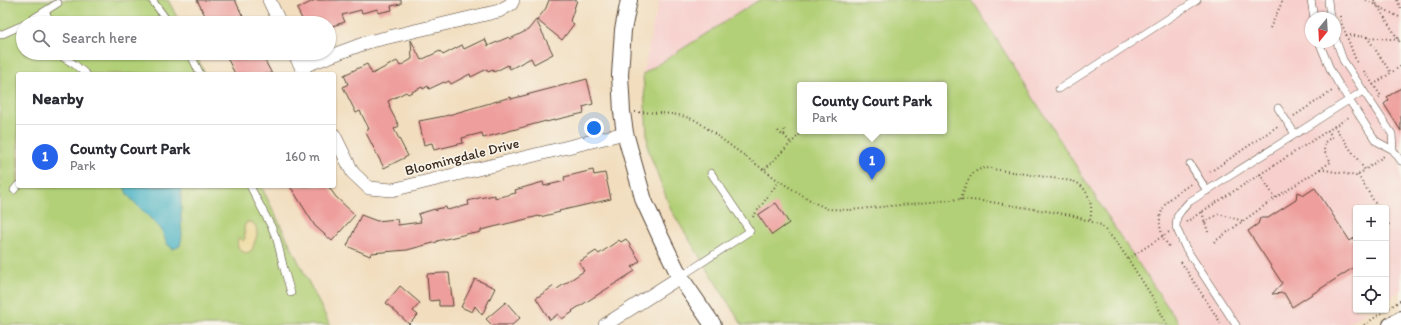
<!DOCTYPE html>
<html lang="en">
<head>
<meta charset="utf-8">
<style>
	body { margin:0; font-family:Itim,sans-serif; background:#f7f7f7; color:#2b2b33 }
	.controls { position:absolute; right:12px; bottom:12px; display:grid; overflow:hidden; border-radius:4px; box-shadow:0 1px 3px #0004 }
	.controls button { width:36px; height:36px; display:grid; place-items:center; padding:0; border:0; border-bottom:1px solid #e1e1e2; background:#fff; color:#2b2b33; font:20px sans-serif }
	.compass { position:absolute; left:1305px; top:12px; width:36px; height:36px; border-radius:50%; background:#fff; box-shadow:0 1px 3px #0004; rotate:198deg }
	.you { position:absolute; left:594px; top:128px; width:14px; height:14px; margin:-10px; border:3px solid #fff; border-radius:50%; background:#1a73e8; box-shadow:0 0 0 6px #1a73e833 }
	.badge { display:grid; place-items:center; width:26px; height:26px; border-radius:50%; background:#2563eb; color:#fff; font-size:13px; font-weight:700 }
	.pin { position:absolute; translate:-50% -33px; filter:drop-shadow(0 1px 2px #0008) }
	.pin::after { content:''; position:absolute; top:21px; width:14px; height:12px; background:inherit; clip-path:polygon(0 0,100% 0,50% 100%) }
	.popup { position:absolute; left:797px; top:82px; width:150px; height:52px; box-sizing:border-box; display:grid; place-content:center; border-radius:4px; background:#fff; filter:drop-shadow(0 1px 3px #0005); font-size:13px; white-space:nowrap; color:#7c7c81 }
	.popup b { font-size:15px; color:#2b2b33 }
	.popup::after { content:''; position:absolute; left:50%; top:100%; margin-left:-8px; border:8px solid transparent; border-top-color:#fff }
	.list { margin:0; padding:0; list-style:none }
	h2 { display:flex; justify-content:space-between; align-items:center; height:52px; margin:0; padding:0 16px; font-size:17px }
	h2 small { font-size:13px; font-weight:400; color:#7c7c81 }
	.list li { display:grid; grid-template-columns:26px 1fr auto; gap:12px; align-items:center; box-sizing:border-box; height:64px; padding:0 16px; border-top:1px solid #e1e1e2 }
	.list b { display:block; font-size:15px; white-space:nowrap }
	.list p { margin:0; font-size:13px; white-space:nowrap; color:#7c7c81 }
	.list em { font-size:13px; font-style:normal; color:#7c7c81 }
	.icon { flex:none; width:22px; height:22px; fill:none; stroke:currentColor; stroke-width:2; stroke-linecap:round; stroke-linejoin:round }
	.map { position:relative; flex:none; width:1401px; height:325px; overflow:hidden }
	.search { position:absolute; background:#fff; box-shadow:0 1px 3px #0004; left:16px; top:16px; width:320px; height:44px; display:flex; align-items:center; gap:10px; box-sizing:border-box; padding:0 14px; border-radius:22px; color:#7c7c81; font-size:15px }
	.panel { position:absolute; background:#fff; box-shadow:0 1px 3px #0004; left:16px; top:72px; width:320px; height:116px; border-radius:4px }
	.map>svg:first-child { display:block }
	.built { fill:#f7d0cd; fill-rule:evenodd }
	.green { fill:#b2d077; stroke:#767d4a; fill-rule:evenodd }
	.sand { fill:#eeda9e; stroke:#94825e }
	.water { fill:#48b3c5; stroke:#426e72 }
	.building { fill:#ee9e9c }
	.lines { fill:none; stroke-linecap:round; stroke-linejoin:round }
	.service-casing { stroke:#564536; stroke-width:8 }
	.minor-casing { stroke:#564536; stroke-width:14 }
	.tertiary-casing { stroke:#564536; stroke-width:18 }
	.path { stroke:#564536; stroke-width:2; stroke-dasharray:1 3; stroke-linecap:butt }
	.service { stroke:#fff; stroke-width:7 }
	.minor { stroke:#fff; stroke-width:13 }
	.tertiary { stroke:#fff; stroke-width:16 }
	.labels { text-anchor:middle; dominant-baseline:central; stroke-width:3.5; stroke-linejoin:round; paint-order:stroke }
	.street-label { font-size:14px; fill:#3b2a1e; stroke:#f7f3e8 }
</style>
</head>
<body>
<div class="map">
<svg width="1401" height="325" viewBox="0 0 1401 325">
	<rect width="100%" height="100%" fill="#f7f3e8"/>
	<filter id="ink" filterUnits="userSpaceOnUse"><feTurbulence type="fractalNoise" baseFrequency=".025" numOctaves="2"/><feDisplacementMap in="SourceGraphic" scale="8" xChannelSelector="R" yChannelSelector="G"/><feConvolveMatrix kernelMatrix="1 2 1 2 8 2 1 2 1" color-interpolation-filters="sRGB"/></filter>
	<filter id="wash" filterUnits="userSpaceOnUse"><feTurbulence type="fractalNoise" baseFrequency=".012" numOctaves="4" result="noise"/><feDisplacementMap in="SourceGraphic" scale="16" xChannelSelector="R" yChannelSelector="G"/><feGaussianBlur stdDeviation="0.9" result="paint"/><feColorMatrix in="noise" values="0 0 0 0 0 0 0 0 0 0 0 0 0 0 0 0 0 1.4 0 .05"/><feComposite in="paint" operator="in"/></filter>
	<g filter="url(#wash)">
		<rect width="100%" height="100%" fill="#f2debf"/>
		<path class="built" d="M660,0H759L643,74L653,25Z
			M972,0H1401V291L1386,300V208H1356V310H1370L1346,325H1180L1118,233ZM1311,18H1335V42H1311Z"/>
		<path class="green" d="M0,0H168L180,23H23V53H195L205,74H18V186H261L330,325H0Z
			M759,0H972L1118,233L1180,325H742L671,210L648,149L643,74ZM800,85H944V131H800Z"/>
		<path class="sand" d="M247,222H251L256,226L257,235L252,250L247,253C239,251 236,247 238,238H240L243,241L245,238L244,227Z"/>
		<path class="water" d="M124,186H181V218L182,236L180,246L173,249L167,244L161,229L133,201L127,194Z"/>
		<g id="blocks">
			<path class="building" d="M197,0H235L246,23H209Z
				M315,0H401V4L391,6L392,10L378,13V9L362,13L361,10L342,15L345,22L329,27V23H304L297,9Z
				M549,0H577L570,21L574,24L562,40L537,20L546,8Z
				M536,20L553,54L534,64L531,58L510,69L508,65L494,72L493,70L488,72L487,69L471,77L470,74L451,84L449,81L445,83L444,82L429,89L428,86L423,89L422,87L408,94L406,92L388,101L390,106L389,107L399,126L394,129L408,156L384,168L365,131L369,129L360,111L356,113L343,87L348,84L344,75L367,64L372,74L397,61L400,66L412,59L411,40L421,60L440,51L443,55L462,45L464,49L485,39L488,46L509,37L510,39L528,30Z
				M225,53H261L272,74H235Z
				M587,79L593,104L583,107L584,113L546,122V121L483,138L482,133L462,138L463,143L434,150L432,143L424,145L419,121L445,116L511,97V99Z
				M1401,88V131L1384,104L1389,100L1387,97Z
				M593,170L594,175L605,173L611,199L559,211L560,212L540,217L539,216L481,230V232L472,234L471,233L437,241V242L407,250L371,253L370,256L347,246L361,215L377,221L397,219L398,225L421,222L418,214L435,209L436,211V209L446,207L447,210L469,205L468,201L479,198L495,195V198L516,193L515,190L543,182L544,186L565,181L564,177Z
				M290,186H328L336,197L355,215L332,241L315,226Z
				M1315,188L1350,241L1356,237V266L1292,307L1284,293L1272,294L1282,283L1248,231L1258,224L1260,218H1268L1296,200L1297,192L1304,195Z
				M776,203L789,223L772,235L758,215Z
				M626,239L640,261L632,267L635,271L572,311L573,312L562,319L558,314L550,320L536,298L554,286L557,289L584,271L579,262L596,251L599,254L619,240L621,242Z
				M443,273H449L453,306H439V300L429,301L427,274Z
				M475,279L495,288L482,315L475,306L472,312L461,307Z
				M400,286L420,303L413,311L418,315L409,324L386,303Z
				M506,302L520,318L512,325H492L486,319Z"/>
		</g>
	</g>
	<g filter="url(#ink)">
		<use href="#blocks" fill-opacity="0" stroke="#564536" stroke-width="1"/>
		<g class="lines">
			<defs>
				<path id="service" d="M152,0L169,23
					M1311,0L1314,18
					M1328,0L1330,18
					M45,11L50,21L49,23
					M26,23L58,3
					M0,35L23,25
					M1335,37L1343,60L1392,134L1393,150L1401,161
					M1319,42L1331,71L1338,83L1376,141L1393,150
					M56,53L74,64L86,74
					M190,53L200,74
					M1059,89L1197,0
					M1278,108L1295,134
					M1190,164L1207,191
					M250,186L272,228L277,240L284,269L291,293
					M14,190L18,185
					M680,277L750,231L711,173
					M1236,325L1185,247L1176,227L1177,217L1181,211L1189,202L1363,91"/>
				<path id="minor" d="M269,0L280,23
					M294,53L305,74
					M301,67L368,42L499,11L511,4L513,0
					M334,135L353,173L369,188L392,190L625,133
					M605,325L680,277"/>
				<path id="tertiary" d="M629,0L623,30L620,75L622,112L625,133L644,201L661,238L680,277L713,325
					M1391,325L1401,319"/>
			</defs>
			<use href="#service" class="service-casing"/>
			<use href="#minor" class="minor-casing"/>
			<use href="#tertiary" class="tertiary-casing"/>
			<path class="path" d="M1366,0L1401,18
				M1374,0L1401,44
				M1397,0L1401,9
				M1340,16L1342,24L1357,63
				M1270,28L1283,0
				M1346,35L1401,40
				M1367,37L1391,73
				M1364,71L1381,96L1378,98
				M1373,85L1401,66
				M635,112C656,113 677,112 697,121L779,181L815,203L828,209L850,210L961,199L991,202L1071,215L1101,225L1117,243L1128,259L1155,301L1167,325
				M1294,116L1332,91
				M1334,126L1365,170L1384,156
				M778,131L781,134L784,135L785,131L783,128
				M784,135L791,143
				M765,169L802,132
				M1320,169L1356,176L1365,170
				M1210,172L1278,126
				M1260,174L1275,198
				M1358,175L1378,208
				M961,199C965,185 970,169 986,168L1072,181C1088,185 1094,206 1090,220
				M1202,212L1208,232
				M753,217L779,181
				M1386,221L1389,225L1386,227
				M1186,222L1349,117
				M1204,222L1219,214L1243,221
				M1214,242L1275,198L1331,162L1324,151L1325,142L1332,137L1328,130
				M1169,246C1158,233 1156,214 1168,201C1175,194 1183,189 1191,184
				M1128,259L1169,232
				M1181,262L1222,325
				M1386,310L1401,300
				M1364,325L1386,310"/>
			<use href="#service" class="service"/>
			<use href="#minor" class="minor"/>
			<use href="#tertiary" class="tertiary"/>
		</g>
	</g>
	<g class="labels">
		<g class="street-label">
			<text transform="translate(462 157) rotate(-14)">Bloomingdale Drive</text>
		</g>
	</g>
</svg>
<div class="controls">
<button>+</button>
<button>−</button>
<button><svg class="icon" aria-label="locate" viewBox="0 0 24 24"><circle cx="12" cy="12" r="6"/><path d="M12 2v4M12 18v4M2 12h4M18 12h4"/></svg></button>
</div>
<svg class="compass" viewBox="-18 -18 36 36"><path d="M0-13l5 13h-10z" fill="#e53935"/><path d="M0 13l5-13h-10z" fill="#7c7c81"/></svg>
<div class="you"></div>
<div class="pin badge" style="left:872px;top:180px">1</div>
<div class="popup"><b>County Court Park</b>Park</div>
<div class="search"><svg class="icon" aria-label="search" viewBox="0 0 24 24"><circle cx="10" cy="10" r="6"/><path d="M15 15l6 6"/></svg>Search here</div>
<section class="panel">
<h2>Nearby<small></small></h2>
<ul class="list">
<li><span class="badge">1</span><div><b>County Court Park</b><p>Park</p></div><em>160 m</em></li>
</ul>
</section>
</div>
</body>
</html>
